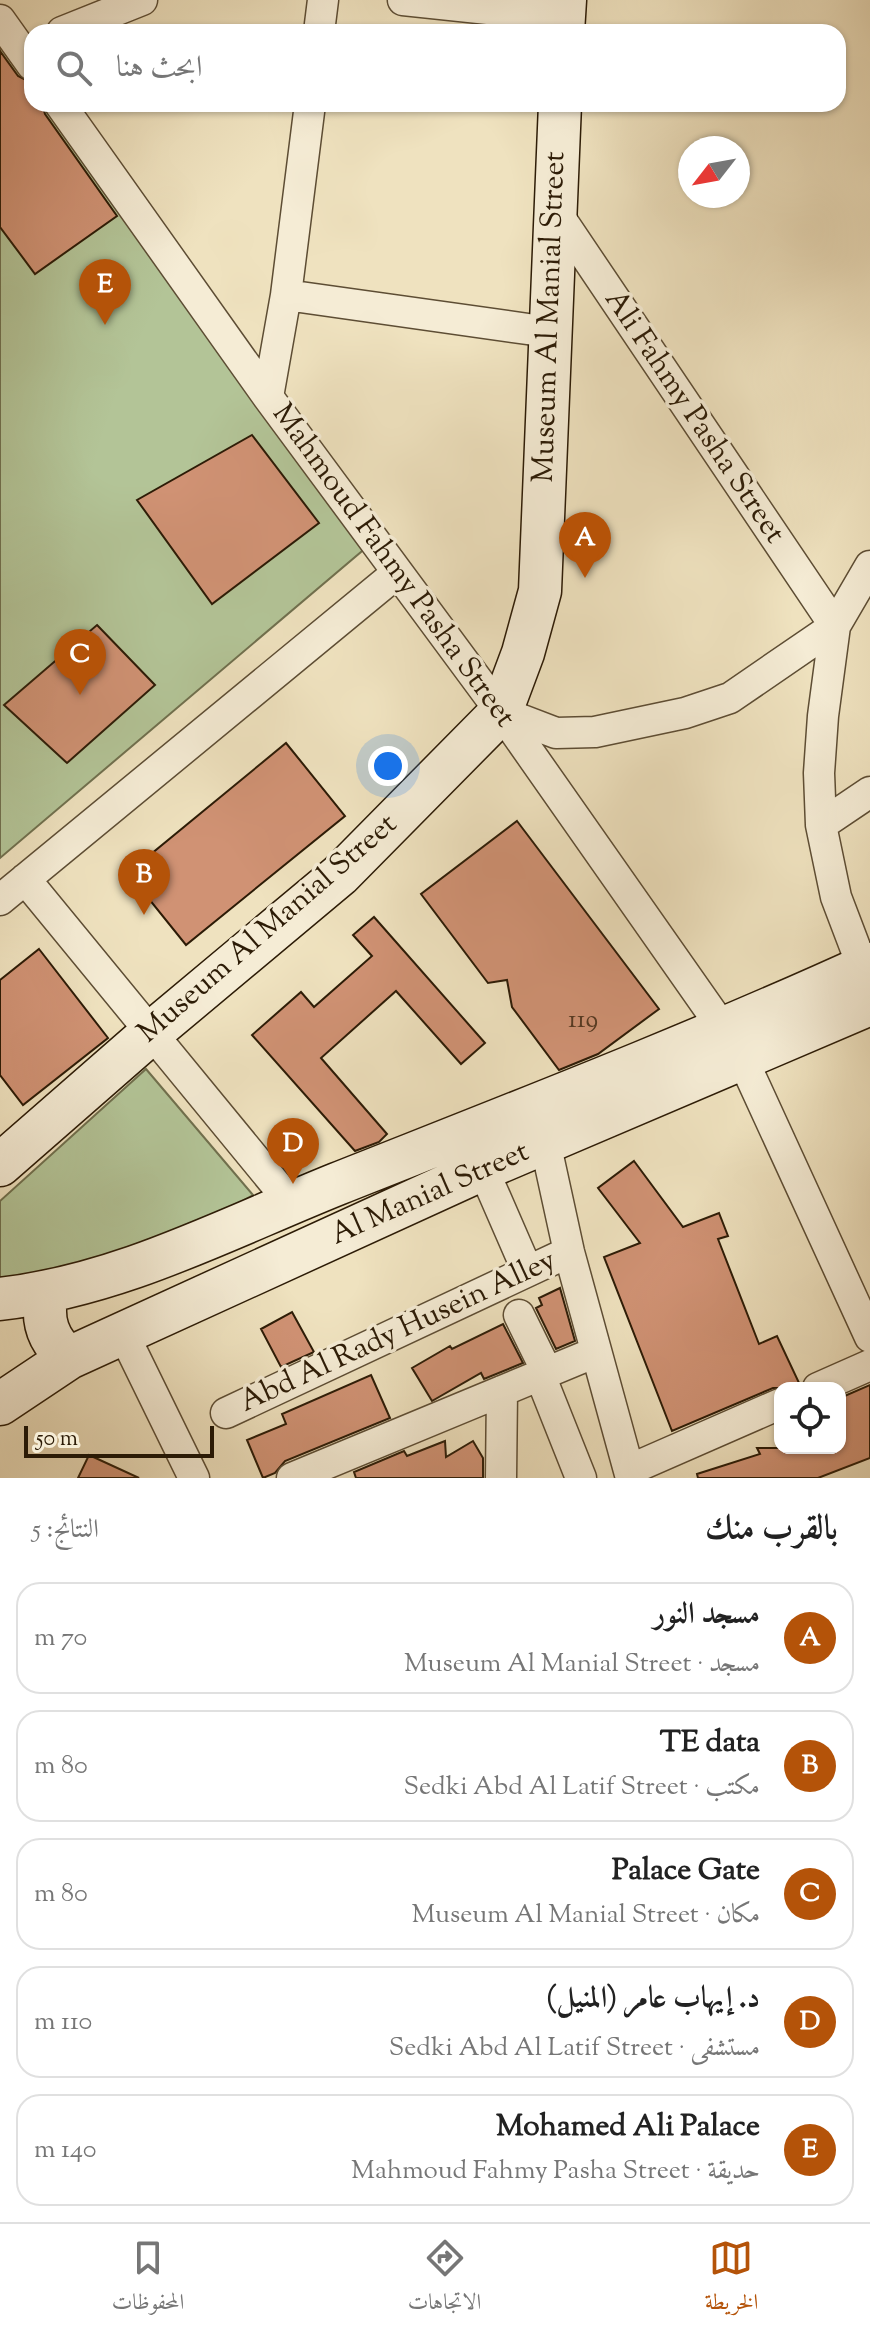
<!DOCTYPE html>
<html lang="ar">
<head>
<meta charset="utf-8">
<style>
	body { margin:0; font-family:"Sorts Mill Goudy",Amiri,serif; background:#f2f2f2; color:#222; direction:rtl }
	.controls { position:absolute; right:24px; bottom:24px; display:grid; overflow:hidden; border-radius:16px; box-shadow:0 2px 6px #0004 }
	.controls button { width:72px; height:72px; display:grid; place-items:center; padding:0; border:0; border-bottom:2px solid #e0e0e0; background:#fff; color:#222; font:40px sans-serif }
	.compass { position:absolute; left:678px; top:136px; width:72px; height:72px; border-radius:50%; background:#fff; box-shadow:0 2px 6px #0004; rotate:239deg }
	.scale { position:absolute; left:24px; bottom:20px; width:190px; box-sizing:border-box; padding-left:8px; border:4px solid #2c1b06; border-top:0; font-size:22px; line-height:28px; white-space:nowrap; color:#2c1b06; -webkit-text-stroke:6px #f5ecd5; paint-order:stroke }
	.you { position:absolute; left:388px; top:766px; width:28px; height:28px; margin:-20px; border:6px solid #fff; border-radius:50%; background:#1a73e8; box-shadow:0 0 0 12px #1a73e833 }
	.badge { display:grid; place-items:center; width:52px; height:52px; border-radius:50%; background:#b45309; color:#fff; font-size:26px; font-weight:700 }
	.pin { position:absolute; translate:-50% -66px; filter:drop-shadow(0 2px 4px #0008) }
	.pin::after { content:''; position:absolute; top:42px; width:28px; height:24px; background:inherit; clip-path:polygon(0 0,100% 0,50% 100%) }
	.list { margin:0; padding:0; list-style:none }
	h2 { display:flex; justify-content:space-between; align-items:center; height:104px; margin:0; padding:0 32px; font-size:34px }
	h2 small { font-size:26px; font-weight:400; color:#767676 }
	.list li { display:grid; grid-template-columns:52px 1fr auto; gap:24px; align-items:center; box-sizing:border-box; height:112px; margin:0 16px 16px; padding:0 16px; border:2px solid #e0e0e0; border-radius:24px }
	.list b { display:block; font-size:30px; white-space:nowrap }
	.list p { margin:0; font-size:26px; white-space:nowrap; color:#767676 }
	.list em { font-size:26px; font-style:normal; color:#767676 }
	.icon { flex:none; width:44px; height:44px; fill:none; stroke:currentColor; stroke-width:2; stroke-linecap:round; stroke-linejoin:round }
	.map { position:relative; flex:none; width:870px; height:1478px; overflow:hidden; direction:ltr }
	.search { position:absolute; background:#fff; box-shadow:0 2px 6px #0004; left:24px; right:24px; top:24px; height:88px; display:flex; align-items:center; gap:20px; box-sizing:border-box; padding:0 28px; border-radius:24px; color:#767676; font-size:30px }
	.sheet { height:744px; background:#fff }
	nav { display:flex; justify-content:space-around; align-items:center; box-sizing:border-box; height:112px; border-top:2px solid #e0e0e0; background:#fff; font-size:22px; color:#767676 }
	nav a { display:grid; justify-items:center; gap:4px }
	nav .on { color:#b45309 }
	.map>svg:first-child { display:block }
	.green { fill:#b3c497; stroke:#70704e; stroke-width:2 }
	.building { fill:#d09274; stroke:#2c1b06; stroke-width:2 }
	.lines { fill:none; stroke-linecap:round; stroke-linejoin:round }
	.street-casing { stroke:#5d4d34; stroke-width:33 }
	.secondary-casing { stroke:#2c1b06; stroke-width:45 }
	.street { stroke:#f5ecd5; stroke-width:30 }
	.secondary { stroke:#f5ecd5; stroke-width:42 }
	.labels { text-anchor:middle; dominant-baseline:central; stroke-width:7; stroke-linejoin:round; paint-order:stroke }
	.number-label { font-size:26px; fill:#553922 }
	.street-label { font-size:30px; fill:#2c1b06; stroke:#f5ecd5 }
</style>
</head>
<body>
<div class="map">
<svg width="870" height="1478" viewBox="0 0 870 1478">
	<rect width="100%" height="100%" fill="#efe2bf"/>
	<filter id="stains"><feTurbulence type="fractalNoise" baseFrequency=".0025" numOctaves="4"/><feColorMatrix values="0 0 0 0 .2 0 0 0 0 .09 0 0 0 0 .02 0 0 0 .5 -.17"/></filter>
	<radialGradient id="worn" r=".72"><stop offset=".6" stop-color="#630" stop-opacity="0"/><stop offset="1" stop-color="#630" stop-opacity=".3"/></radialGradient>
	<path class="green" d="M0,29L32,74V104H53L368,546L0,858Z
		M146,1069L253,1195L219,1214L120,1257L0,1280V1201Z"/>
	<path class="building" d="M0,51L18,76L32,83V104H42L45,114L117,216L35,274L0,227Z
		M252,435L319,523L212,604L137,500Z
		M97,625L155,685L67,763L4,705Z
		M286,743L345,816L186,945L128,873Z
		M517,821L659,1009L598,1054L559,1070L512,1007L507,980L488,983L421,894Z
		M374,917L485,1043L461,1064L396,991L321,1058L387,1134L379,1142L355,1151L252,1035L301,992L314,1007L372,956L353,935Z
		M39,949L108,1038L23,1105L0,1075V980Z
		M634,1161L683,1227L719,1213L728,1236L718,1239L759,1344L777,1336L800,1385L794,1388H773L672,1431L604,1257L640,1243L598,1188Z
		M560,1288L575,1341L556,1349L536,1308L542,1305L539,1298Z
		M292,1312L314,1352L281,1367L261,1329Z
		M503,1324L523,1363L484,1379L481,1373L432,1401L412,1368L450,1346L452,1349Z
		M371,1375L390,1418L285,1461L275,1473L263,1478L247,1440L286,1424L282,1414Z
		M870,1385V1458L818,1478H698L697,1474L760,1454L757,1448H840V1398Z
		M445,1441L446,1457L473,1441L483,1458V1478H356L354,1472L404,1451L407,1456Z
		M89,1455L139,1478H78Z"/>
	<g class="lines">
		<defs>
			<path id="street" d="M403,0L564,17
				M0,20L32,65
				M62,32L142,0
				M319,32L323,0
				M60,104L268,397L501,712L724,1030
				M286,295L549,332
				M268,397L286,295L310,104
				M501,712L556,733L595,732L685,713L730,698L835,626L554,209
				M821,825L870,792
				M25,879L291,1203
				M0,900L397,573
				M863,968L836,897L821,825L819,773L823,716L835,626L870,566
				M742,1058L870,1337
				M545,1142L569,1252L631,1478
				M483,1169L527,1270
				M519,1315L547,1372
				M123,1333L194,1478
				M540,1375L581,1478
				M818,1388L870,1365
				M226,1413L569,1252
				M629,1470L780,1404
				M292,1478L596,1352
				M501,1478L502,1391"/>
			<path id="secondary" d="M563,32L565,0
				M0,1165L151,1033L340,875L501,712L523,653L540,591L560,104
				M47,1294C41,1320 48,1341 69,1358
				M0,1299C121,1285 225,1229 337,1184C516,1113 695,1044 870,964
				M0,1404L69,1358L483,1169L870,1004"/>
		</defs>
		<use href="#street" class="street-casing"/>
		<use href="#secondary" class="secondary-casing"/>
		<use href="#street" class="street"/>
		<use href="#secondary" class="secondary"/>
	</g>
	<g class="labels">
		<g class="number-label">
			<text x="583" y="1020">119</text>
		</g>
		<g class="street-label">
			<text transform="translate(550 317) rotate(-88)">Museum Al Manial Street</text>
			<text transform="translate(694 417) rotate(56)">Ali Fahmy Pasha Street</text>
			<text transform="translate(393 566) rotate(54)">Mahmoud Fahmy Pasha Street</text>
			<text transform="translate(268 929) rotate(-41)">Museum Al Manial Street</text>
			<text transform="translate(430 1194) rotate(-24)">Al Manial Street</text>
			<text transform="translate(398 1332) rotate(-25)">Abd Al Rady Husein Alley</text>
		</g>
	</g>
	<rect width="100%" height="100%" filter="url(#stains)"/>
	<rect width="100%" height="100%" fill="url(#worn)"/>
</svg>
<div class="controls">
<button><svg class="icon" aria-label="locate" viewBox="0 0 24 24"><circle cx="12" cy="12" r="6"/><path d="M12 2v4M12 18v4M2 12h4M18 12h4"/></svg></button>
</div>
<svg class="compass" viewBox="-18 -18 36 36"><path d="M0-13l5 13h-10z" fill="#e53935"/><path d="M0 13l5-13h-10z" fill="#767676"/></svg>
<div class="scale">50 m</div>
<div class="you"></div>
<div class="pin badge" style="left:585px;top:578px">A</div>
<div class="pin badge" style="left:144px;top:915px">B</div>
<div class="pin badge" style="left:80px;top:695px">C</div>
<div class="pin badge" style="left:293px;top:1184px">D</div>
<div class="pin badge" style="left:105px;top:325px">E</div>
<div class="search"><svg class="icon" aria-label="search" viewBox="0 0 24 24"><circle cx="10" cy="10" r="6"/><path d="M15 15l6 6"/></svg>ابحث هنا</div>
</div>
<section class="sheet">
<h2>بالقرب منك<small>النتائج: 5</small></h2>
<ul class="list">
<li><span class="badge">A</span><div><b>مسجد النور</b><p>مسجد · Museum Al Manial Street</p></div><em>70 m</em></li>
<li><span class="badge">B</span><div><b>TE data</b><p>مكتب · Sedki Abd Al Latif Street</p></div><em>80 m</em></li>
<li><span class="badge">C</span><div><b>Palace Gate</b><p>مكان · Museum Al Manial Street</p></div><em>80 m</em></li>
<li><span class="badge">D</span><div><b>د. إيهاب عامر (المنيل)</b><p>مستشفى · Sedki Abd Al Latif Street</p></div><em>110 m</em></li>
<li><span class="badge">E</span><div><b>Mohamed Ali Palace</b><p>حديقة · Mahmoud Fahmy Pasha Street</p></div><em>140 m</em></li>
</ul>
</section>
<nav>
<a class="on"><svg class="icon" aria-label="map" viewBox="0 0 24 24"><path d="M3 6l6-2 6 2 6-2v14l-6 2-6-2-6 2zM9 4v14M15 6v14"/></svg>الخريطة</a>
<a><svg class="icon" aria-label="directions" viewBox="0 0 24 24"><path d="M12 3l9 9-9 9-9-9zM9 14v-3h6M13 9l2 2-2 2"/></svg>الاتجاهات</a>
<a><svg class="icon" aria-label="saved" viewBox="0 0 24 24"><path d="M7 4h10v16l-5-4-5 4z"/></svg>المحفوظات</a>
</nav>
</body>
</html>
